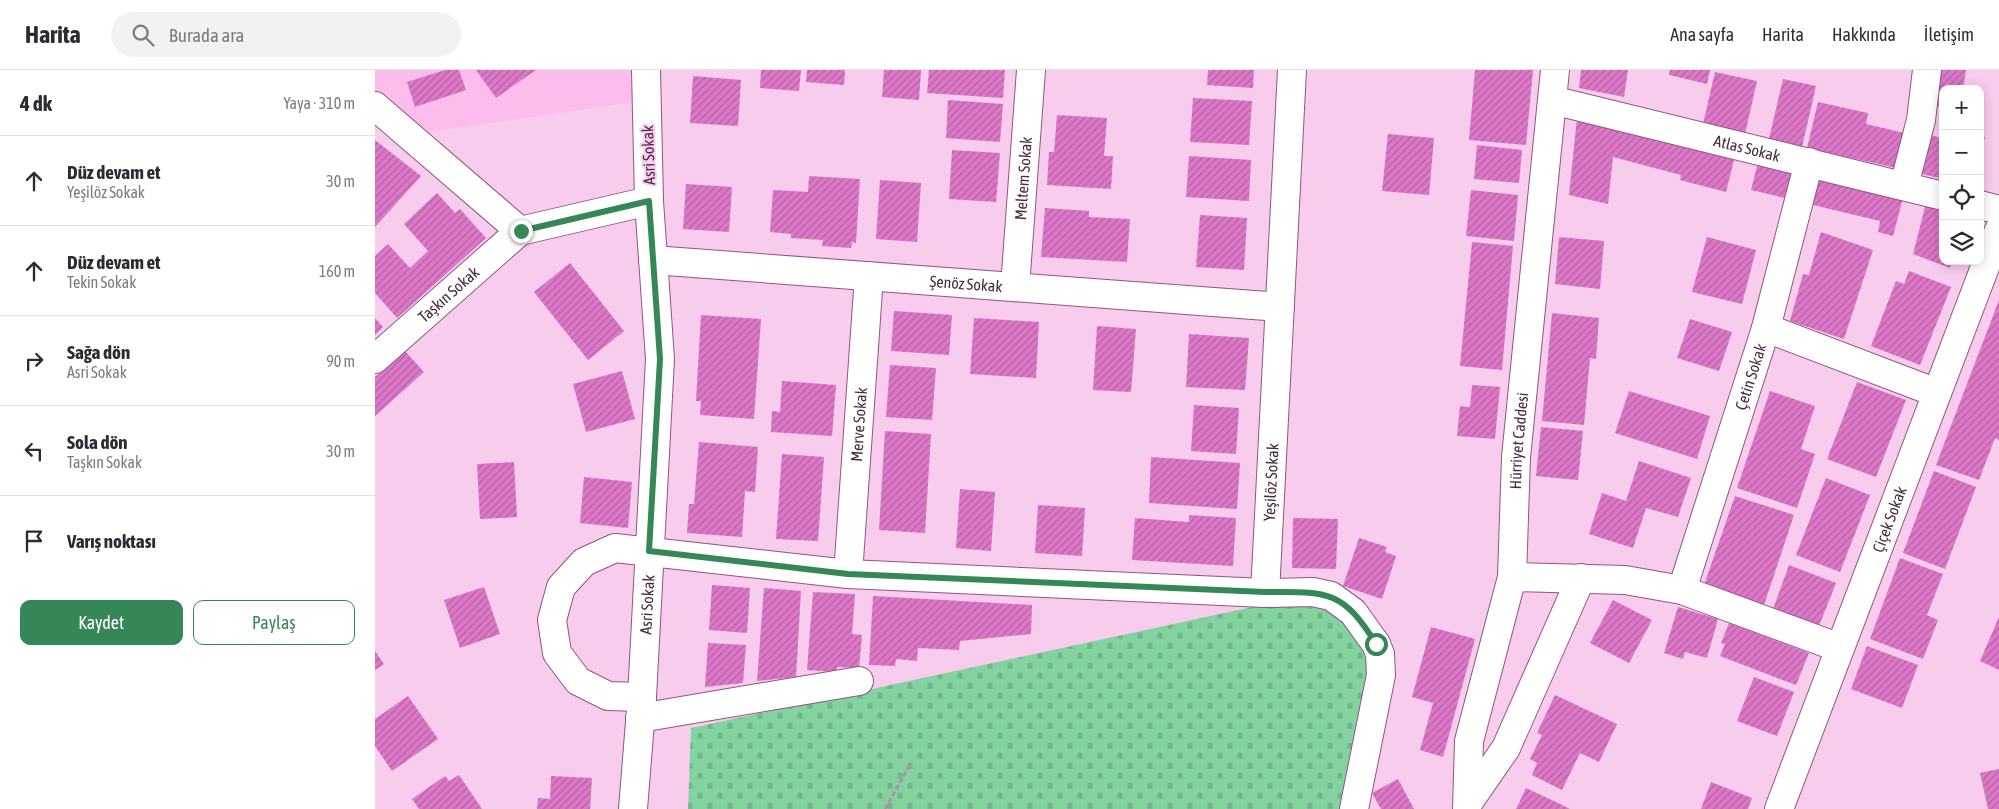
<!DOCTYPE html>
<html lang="tr">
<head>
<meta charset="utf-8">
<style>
	body { margin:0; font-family:"Asap Condensed",sans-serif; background:#f2f2f3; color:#2b2b33 }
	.controls { position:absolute; right:15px; top:15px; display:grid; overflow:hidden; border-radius:10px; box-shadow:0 2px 12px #0003 }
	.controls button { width:45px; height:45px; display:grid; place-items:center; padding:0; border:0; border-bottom:1px solid #e1e1e2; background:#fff; color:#2b2b33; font:25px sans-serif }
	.stop { position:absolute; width:15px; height:15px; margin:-11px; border:4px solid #358758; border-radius:50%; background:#fff }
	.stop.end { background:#358758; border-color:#fff; box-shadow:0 1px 5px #0008 }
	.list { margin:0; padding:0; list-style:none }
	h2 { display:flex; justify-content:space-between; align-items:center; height:65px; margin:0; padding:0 20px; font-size:21px }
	h2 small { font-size:16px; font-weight:400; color:#7c7c81 }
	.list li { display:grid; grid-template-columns:32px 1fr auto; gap:15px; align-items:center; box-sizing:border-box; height:90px; padding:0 20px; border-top:1px solid #e1e1e2 }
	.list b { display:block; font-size:19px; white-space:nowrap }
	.list p { margin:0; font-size:16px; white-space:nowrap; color:#7c7c81 }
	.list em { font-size:16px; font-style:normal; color:#7c7c81 }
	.actions { display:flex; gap:10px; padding:15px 20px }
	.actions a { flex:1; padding:11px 0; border:1px solid #358758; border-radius:10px; text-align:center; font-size:18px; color:#358758 }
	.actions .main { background:#358758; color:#fff }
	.icon { flex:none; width:28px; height:28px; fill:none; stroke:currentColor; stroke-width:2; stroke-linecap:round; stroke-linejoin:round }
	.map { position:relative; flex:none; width:1624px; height:739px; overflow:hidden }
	header { display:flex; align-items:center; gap:30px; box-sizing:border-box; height:70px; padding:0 25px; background:#fff; border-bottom:1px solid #e1e1e2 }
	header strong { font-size:24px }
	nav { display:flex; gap:28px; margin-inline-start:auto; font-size:18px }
	.search { width:350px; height:45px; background:#f2f2f3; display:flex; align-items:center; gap:12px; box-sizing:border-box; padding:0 18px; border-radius:28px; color:#7c7c81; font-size:19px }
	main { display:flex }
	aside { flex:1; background:#fff }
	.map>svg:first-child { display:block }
	.built { fill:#fcbded }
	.cemetery { fill:url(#cemetery-stones) }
	.building { fill:url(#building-hatch) }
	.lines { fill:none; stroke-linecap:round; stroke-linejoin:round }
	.minor-casing { stroke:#935385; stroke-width:30 }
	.path { stroke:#b48eaa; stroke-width:3; stroke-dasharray:5 2.5; stroke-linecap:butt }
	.minor { stroke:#fff; stroke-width:28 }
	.route { stroke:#358758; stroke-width:6 }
	.labels { text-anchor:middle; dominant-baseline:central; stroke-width:4; stroke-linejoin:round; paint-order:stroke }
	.street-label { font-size:16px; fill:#492c42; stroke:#f8ccec }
</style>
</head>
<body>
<header>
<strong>Harita</strong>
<div class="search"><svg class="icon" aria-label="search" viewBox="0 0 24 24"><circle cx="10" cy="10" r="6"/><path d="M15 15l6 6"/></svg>Burada ara</div>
<nav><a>Ana sayfa</a><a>Harita</a><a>Hakkında</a><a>İletişim</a></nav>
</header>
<main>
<aside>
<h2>4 dk<small>Yaya · 310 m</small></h2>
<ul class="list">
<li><svg class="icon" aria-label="ahead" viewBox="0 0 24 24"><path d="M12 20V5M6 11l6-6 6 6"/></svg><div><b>Düz devam et</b><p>Yeşilöz Sokak</p></div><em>30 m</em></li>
<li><svg class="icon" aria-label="ahead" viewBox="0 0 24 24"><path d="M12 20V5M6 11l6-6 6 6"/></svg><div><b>Düz devam et</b><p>Tekin Sokak</p></div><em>160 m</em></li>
<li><svg class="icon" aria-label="right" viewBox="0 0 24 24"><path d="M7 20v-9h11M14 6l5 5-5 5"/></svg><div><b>Sağa dön</b><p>Asri Sokak</p></div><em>90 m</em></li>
<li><svg class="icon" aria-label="left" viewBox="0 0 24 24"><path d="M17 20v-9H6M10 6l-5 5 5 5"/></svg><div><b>Sola dön</b><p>Taşkın Sokak</p></div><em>30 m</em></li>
<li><svg class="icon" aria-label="arrive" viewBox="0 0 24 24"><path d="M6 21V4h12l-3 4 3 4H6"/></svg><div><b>Varış noktası</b></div></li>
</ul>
<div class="actions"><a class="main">Kaydet</a><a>Paylaş</a></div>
</aside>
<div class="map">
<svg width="1624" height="739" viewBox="0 0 1624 739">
	<defs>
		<pattern id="cemetery-stones" width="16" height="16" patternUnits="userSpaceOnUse" patternTransform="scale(1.25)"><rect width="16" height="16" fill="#82d3a0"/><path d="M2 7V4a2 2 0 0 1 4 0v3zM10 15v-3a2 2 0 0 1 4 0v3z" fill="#72b58b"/></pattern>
		<pattern id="building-hatch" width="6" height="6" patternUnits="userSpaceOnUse" patternTransform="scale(1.25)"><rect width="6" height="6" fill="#dd77c8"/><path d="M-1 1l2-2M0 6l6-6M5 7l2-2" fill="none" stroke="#b562a4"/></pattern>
	</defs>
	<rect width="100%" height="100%" fill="#f8ccec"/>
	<path class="built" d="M0,0H271L272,30L34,65L0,36Z"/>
	<path class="cemetery" d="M945,533L976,555L996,595L968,739H313L316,658L891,534Z"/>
	<path class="building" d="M70,0H84L91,20L40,37L32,12Z
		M101,0H161L121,28Z
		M386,0H426L424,21L385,18Z
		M432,0H470L469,15L431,12Z
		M509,0H546L544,30L507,27Z
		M554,0H630L628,28L552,23Z
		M833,0H879L878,18L832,15Z
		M1100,0H1158L1151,75L1094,70Z
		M1206,0H1253L1249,27L1204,18Z
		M1295,0H1335L1332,14L1294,5Z
		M1561,0H1591L1588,19H1568V37L1556,36Z
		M1340,2L1382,11L1370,64L1328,54Z
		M318,6L366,10L363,56L315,53Z
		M1408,9L1441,16L1427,77L1394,69Z
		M818,28L877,31L874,75L815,72Z
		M573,30L628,34L625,72L571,68Z
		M1443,32L1493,43L1491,54L1534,64L1526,99L1432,78Z
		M682,45L732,48L729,86H738L736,119L672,115L674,82H679Z
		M1202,48L1360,86L1351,122L1305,110L1306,105L1238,87L1233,134L1194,125Z
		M1549,63L1566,68L1568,64V109L1539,102Z
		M1013,64L1059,68L1054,125L1007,121Z
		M1605,66L1610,67L1606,82H1605Z
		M0,70L46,106L0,157Z
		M1102,75L1147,80L1144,113L1099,109Z
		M577,80L625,83L621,132L574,129Z
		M814,86L876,90L874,131L811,127Z
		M1383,92L1421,101L1414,129L1376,120Z
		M434,106L485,109L481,173L477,172L476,178L447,176L448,170L416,168V164L395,162L398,120L433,122Z
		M1441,106L1528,128L1518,166L1503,162L1505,151L1434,134Z
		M505,110L546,113L542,172L501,169Z
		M311,114L357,117L354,162L308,159Z
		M1096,120L1143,125L1139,171L1091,166Z
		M62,123L80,143L85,139L111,168L22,248L0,223V186L13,174L35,198L53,181L29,154Z
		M1551,133L1568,137V191H1577L1575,198L1538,184Z
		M670,138L714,141V147L755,149L752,192L666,187Z
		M825,145L872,148L869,200L821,197Z
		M1446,162L1498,180L1469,269L1415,251L1428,204L1434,205Z
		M1184,167L1229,171L1225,219L1180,214Z
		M1332,167L1381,180L1367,234L1317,222Z
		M1097,172L1138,176L1127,300L1085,296Z
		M195,193L249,261L213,290L159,222Z
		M1534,201L1576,217L1545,295L1496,276L1521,211L1529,214Z
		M1624,230V370L1620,368L1604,410L1561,395Z
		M519,241L577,245L574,285L516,281Z
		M1177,243L1224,248L1221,289L1215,288L1209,355L1167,351Z
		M326,245L386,249L379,349L325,345L326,331H321Z
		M0,248L8,257L0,265Z
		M599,248L664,252L661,308L595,304Z
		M1315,249L1357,262L1344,301L1302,288Z
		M722,256L761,259L756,322L718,320Z
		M814,264L874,268L870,320L811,317Z
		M30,281L49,302L0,346V307Z
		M515,295L561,298L557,350L511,347Z
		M247,301L260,349L211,362L198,314Z
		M407,311L461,315L457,366L396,362L397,341L405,342Z
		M1482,312L1531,330L1501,407L1452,389Z
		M1097,315L1125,317L1120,369L1082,366L1085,336L1095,337Z
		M1254,321L1335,346L1322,389L1240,363Z
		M1395,321L1440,336L1426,379L1440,384L1422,438L1362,418Z
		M819,335L864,338L861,384L816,381Z
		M1166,357L1208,361L1203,410L1161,406Z
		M510,361L556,364L550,463L504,460Z
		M324,372L383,377L380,422L370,421L367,467L312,463L314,434H319Z
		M407,384L449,387L443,471L401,469Z
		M776,387L865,393L862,439L774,433Z
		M1264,391L1316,408L1303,447L1271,438L1258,478L1214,464L1227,423L1251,431Z
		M139,392L142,447L105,449L102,394Z
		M1559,401L1601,417L1570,499L1528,483Z
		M209,407L257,412L253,458L205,453Z
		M1451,408L1495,425L1465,502L1421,485Z
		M585,419L620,422L616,481L581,478Z
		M1360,426L1419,445L1389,535L1329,515Z
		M663,435L710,438L707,486L660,483Z
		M814,445L861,448L858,496L757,490L760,448L814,452Z
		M918,448L963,449L961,499L917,498Z
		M984,468L1012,477L1010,482L1021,486L1007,529L968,516Z
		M1525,488L1568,504L1552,545L1563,550L1548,589L1495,569Z
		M1414,495L1461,513L1444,556L1398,539Z
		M337,515L375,518L372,563L334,560Z
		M109,517L125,564L85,578L69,530Z
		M389,518L426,521L421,607L382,611Z
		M438,522L480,524L477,564L487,565L484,598L462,597V602L432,600Z
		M498,526L657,535L656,564L585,571L584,580L543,578L542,591L521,589L520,596L494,595Z
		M1238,530L1277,550L1254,593L1215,573Z
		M1303,537L1343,549L1332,588L1310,582L1308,589L1289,583Z
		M1624,547V600L1605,591Z
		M1354,553L1434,583L1421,615L1345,586L1350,574L1346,573Z
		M1056,557L1100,569L1068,687L1045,680L1058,633L1037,627Z
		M333,573L371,575L368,613L330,617Z
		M1492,576L1543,595L1527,638L1476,619Z
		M0,581L9,594L0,600Z
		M1379,607L1419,622L1402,666L1362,651Z
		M1180,625L1242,654L1224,692L1205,683L1187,720L1157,705L1162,693L1155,689L1167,665L1162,663Z
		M33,626L63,669L17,701L0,676V649Z
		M1624,699V739H1613L1605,703Z
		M84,705L107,739H44L37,729L70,706L74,711Z
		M176,706L217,708L215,739H162L163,728L175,729Z
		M1023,709L1039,739H1006L997,723Z
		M1336,712L1377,728L1373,739H1326Z
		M1151,718L1181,732L1195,739H1141Z"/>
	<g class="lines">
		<defs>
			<g id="minor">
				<path id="s1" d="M1177,30L1568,126"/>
				<path d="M0,36L145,161L274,131"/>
				<path d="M1529,116L1546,50L1552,0"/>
				<path d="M1605,135L1624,140"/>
				<path id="s2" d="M278,190L905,237"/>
				<path id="s3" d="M640,217L656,0"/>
				<path d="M1391,258L1562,323"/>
				<path id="s4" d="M0,289L145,161"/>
				<path id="s5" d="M473,504L494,206"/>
				<path d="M1137,507L1250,510L1307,520L1465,578"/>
				<path id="s6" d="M1307,520L1391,258L1434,92"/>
				<path id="s7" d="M890,523L917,0"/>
				<path d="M267,627L233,626L203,611L182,583L177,550L186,517L209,492L240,478L473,504L890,523L938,522L956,526L978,542L1001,574L1005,584L1006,605L979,739"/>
				<path d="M265,648L484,611"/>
				<path d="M1093,733L1131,678L1206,508"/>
				<path id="s8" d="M258,739L267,627L285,289L274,131L271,0"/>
				<path id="s9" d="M1092,739L1094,671L1137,507L1141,387L1180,0"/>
				<path id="s10" d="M1404,739L1624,160"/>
			</g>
		</defs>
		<use href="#minor" class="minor-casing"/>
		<path class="path" d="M510,739L536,693"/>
		<use href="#minor" class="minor"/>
	</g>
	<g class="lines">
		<path class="route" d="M146,161L274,131L285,289L274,481L473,504L890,522C950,522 967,518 1001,574"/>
	</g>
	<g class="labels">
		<g class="street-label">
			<text stroke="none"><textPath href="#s1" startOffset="201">Atlas Sokak</textPath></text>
			<text transform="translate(273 85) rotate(-92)">Asri Sokak</text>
			<text stroke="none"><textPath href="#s3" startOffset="109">Meltem Sokak</textPath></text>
			<text stroke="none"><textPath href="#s2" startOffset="314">Şenöz Sokak</textPath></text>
			<text stroke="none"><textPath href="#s4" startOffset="98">Taşkın Sokak</textPath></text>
			<text stroke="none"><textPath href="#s6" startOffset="224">Çetin Sokak</textPath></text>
			<text stroke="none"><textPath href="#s5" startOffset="150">Merve Sokak</textPath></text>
			<text stroke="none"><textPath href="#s9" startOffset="374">Hürriyet Caddesi</textPath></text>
			<text stroke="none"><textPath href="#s7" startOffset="111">Yeşilöz Sokak</textPath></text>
			<text stroke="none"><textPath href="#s10" startOffset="310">Çiçek Sokak</textPath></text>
			<text stroke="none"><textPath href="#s8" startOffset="205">Asri Sokak</textPath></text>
		</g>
	</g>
</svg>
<div class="controls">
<button>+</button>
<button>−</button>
<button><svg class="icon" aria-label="locate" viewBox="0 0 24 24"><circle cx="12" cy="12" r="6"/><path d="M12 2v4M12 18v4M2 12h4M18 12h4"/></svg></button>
<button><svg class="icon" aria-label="layers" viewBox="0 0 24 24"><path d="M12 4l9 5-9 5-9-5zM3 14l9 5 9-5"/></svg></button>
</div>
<div class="stop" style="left:1001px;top:574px"></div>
<div class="stop end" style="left:146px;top:161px"></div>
</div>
</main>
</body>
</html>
